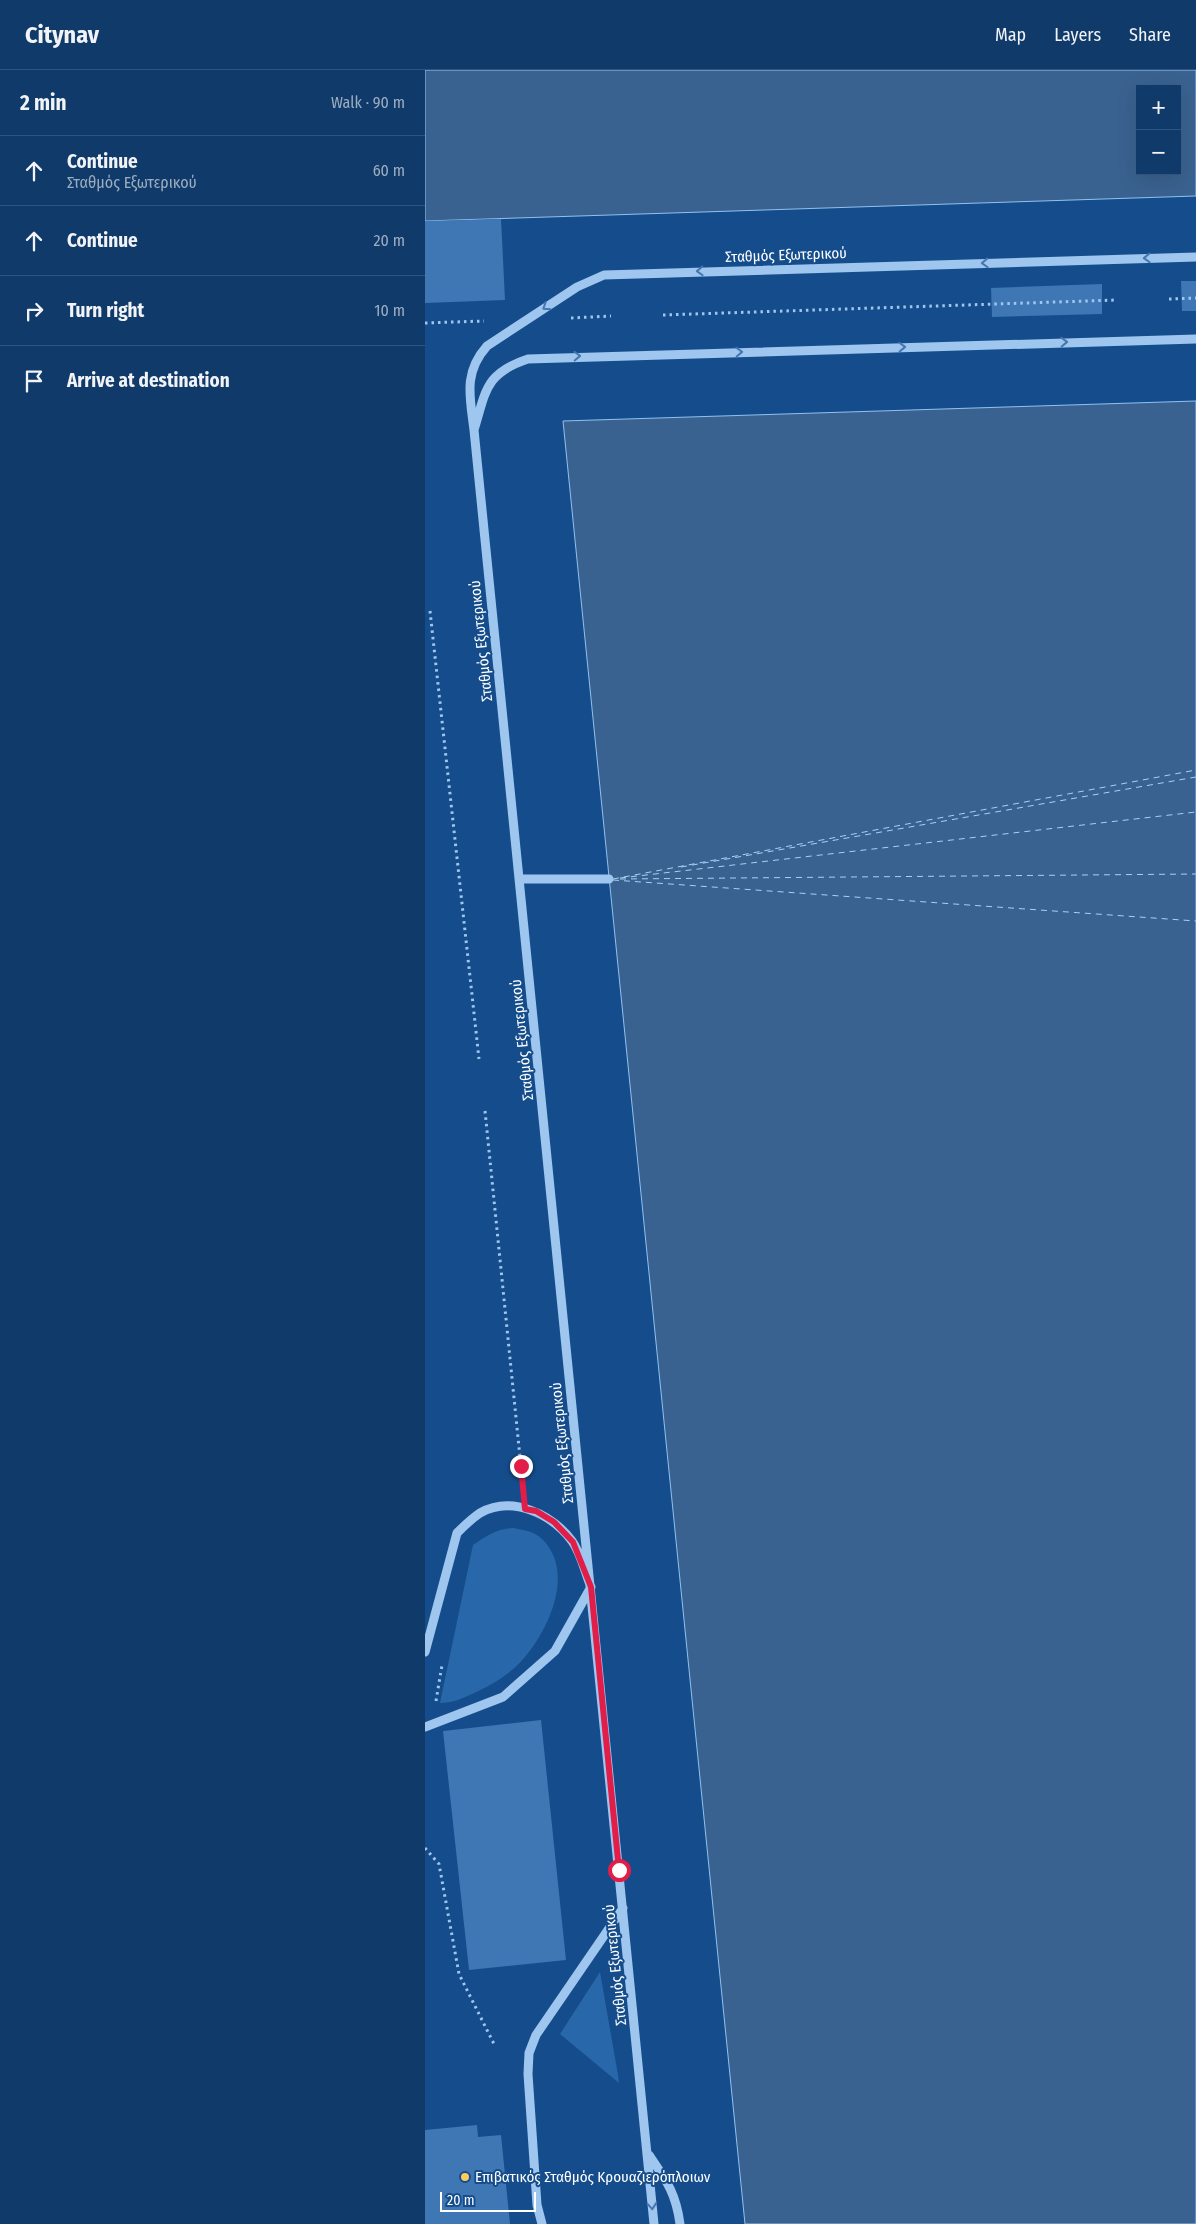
<!DOCTYPE html>
<html lang="en">
<head>
<meta charset="utf-8">
<style>
	body { margin:0; font-family:"Fira Sans Condensed",sans-serif; background:#1e4571; color:#f1f3f6 }
	.controls { position:absolute; right:15px; top:15px; display:grid; overflow:hidden; border-radius:0px; box-shadow:0 5px 20px #0002 }
	.controls button { width:45px; height:45px; display:grid; place-items:center; padding:0; border:0; border-bottom:1px solid #30547d; background:#103a69; color:#f1f3f6; font:25px sans-serif }
	.scale { position:absolute; left:15px; bottom:12px; width:96px; box-sizing:border-box; padding-left:5px; border:2px solid #fff; border-top:0; font-size:14px; line-height:18px; white-space:nowrap; color:#fff; -webkit-text-stroke:4px #154d8c; paint-order:stroke }
	.stop { position:absolute; width:15px; height:15px; margin:-11px; border:4px solid #e11d48; border-radius:50%; background:#fff }
	.stop.end { background:#e11d48; border-color:#fff; box-shadow:0 1px 5px #0008 }
	.list { margin:0; padding:0; list-style:none }
	h2 { display:flex; justify-content:space-between; align-items:center; height:65px; margin:0; padding:0 20px; font-size:21px }
	h2 small { font-size:16px; font-weight:400; color:#9cadc0 }
	.list li { display:grid; grid-template-columns:32px 1fr auto; gap:15px; align-items:center; box-sizing:border-box; height:70px; padding:0 20px; border-top:1px solid #30547d }
	.list b { display:block; font-size:19px; white-space:nowrap }
	.list p { margin:0; font-size:16px; white-space:nowrap; color:#9cadc0 }
	.list em { font-size:16px; font-style:normal; color:#9cadc0 }
	.icon { flex:none; width:28px; height:28px; fill:none; stroke:currentColor; stroke-width:2; stroke-linecap:round; stroke-linejoin:round }
	.map { position:relative; flex:none; width:771px; height:2154px; overflow:hidden }
	header { display:flex; align-items:center; gap:30px; box-sizing:border-box; height:70px; padding:0 25px; background:#103a69; border-bottom:1px solid #30547d }
	header strong { font-size:24px }
	nav { display:flex; gap:28px; margin-inline-start:auto; font-size:18px }
	main { display:flex }
	aside { flex:1; background:#103a69 }
	.map>svg:first-child { display:block }
	.green { fill:#2867aa }
	.water { fill:#3a6290; stroke:#91c1f2; fill-rule:evenodd }
	.lines { fill:none; stroke-linecap:round; stroke-linejoin:round }
	.ferry { stroke:#aad0f7; stroke-width:1; stroke-dasharray:6 5; stroke-linecap:butt }
	.building { fill:#3e77b4 }
	.path { stroke:#9fc6ef; stroke-width:3; stroke-dasharray:2.5 4; stroke-linecap:butt }
	.minor { stroke:#9fc6ef; stroke-width:9 }
	.oneway { stroke:#4577af }
	.route { stroke:#e11d48; stroke-width:6 }
	.poi-dot { fill:#ffcb5d; stroke:#154d8c; stroke-width:2 }
	.labels { text-anchor:middle; dominant-baseline:central; stroke-width:4; stroke-linejoin:round; paint-order:stroke }
	.street-label { font-size:15px; fill:#fff; stroke:#154d8c }
	.poi-label { font-size:15px; fill:#fff; stroke:#154d8c; text-anchor:start }
</style>
</head>
<body>
<header>
<strong>Citynav</strong>
<nav><a>Map</a><a>Layers</a><a>Share</a></nav>
</header>
<main>
<aside>
<h2>2 min<small>Walk · 90 m</small></h2>
<ul class="list">
<li><svg class="icon" aria-label="ahead" viewBox="0 0 24 24"><path d="M12 20V5M6 11l6-6 6 6"/></svg><div><b>Continue</b><p>Σταθμός Εξωτερικού</p></div><em>60 m</em></li>
<li><svg class="icon" aria-label="ahead" viewBox="0 0 24 24"><path d="M12 20V5M6 11l6-6 6 6"/></svg><div><b>Continue</b></div><em>20 m</em></li>
<li><svg class="icon" aria-label="right" viewBox="0 0 24 24"><path d="M7 20v-9h11M14 6l5 5-5 5"/></svg><div><b>Turn right</b></div><em>10 m</em></li>
<li><svg class="icon" aria-label="arrive" viewBox="0 0 24 24"><path d="M6 21V4h12l-3 4 3 4H6"/></svg><div><b>Arrive at destination</b></div></li>
</ul>
</aside>
<div class="map">
<svg width="771" height="2154" viewBox="0 0 771 2154">
	<rect width="100%" height="100%" fill="#154d8c"/>
	<path class="green" d="M88,1458C98,1460 109,1461 117,1469C150,1501 125,1557 100,1587C86,1604 67,1615 47,1624C36,1629 27,1633 15,1633L48,1475C61,1466 72,1459 88,1458Z
		M175,1902L193,2005L194,2013L135,1964Z"/>
	<path class="water" d="M0,0H771V126L0,151ZM715,19H752V101H715Z
		M771,331V2154H320L138,351Z"/>
	<g class="lines">
		<path class="ferry" d="M256,797L771,707
			M195,808L771,742
			M188,809L771,700
			M195,809L771,804
			M188,810L771,851"/>
	</g>
	<path class="building" d="M76,149L80,230L0,233V151Z
		M756,211H771V241H757Z
		M677,214V244L567,247L566,218Z
		M116,1650L141,1890L44,1900L18,1661Z
		M52,2055L53,2067L76,2065L85,2154H0V2060Z"/>
	<g class="lines">
		<path class="path" d="M744,229L771,228
			M238,245L692,230
			M146,248L186,246
			M0,253L59,251
			M5,541L54,989
			M60,1041L98,1417
			M11,1631L17,1595
			M0,1778L14,1794L34,1904L70,1976"/>
		<path class="minor" d="M771,187L179,205L152,217L62,276C38,303 45,327 49,360C61,321 60,303 103,289L771,269
			M49,360L229,2154
			M94,809H184
			M0,1582L32,1463C39,1456 46,1449 55,1443C87,1425 127,1444 147,1471C156,1483 160,1503 166,1517L130,1581L78,1627L0,1657
			M224,2085C241,2110 251,2123 255,2154
			M117,2154L112,2135L103,2004L104,1983L111,1965L198,1838"/>
	</g>
	<defs><path id="oneway-chevron" d="M-2-3.5L2.5 0L-2 3.5" fill="none" stroke-width="1.6" stroke-linecap="round" stroke-linejoin="round" transform="scale(1.25)"/></defs>
	<g class="oneway">
		<use href="#oneway-chevron" transform="translate(722 188) rotate(178)"/>
		<use href="#oneway-chevron" transform="translate(560 193) rotate(178)"/>
		<use href="#oneway-chevron" transform="translate(275 201) rotate(178)"/>
		<use href="#oneway-chevron" transform="translate(121 237) rotate(147)"/>
		<use href="#oneway-chevron" transform="translate(639 272) rotate(-2)"/>
		<use href="#oneway-chevron" transform="translate(477 277) rotate(-2)"/>
		<use href="#oneway-chevron" transform="translate(314 282) rotate(-2)"/>
		<use href="#oneway-chevron" transform="translate(152 286) rotate(-2)"/>
		<use href="#oneway-chevron" transform="translate(227 2136) rotate(85)"/>
	</g>
	<g class="lines">
		<path class="route" d="M96,1396L100,1439L111,1441L129,1452L148,1472L166,1517L194,1800"/>
	</g>
	<circle class="poi-dot" cx="40" cy="2107" r="5"/>
	<g class="labels">
		<g class="street-label">
			<text transform="translate(361 185) rotate(-2)">Σταθμός Εξωτερικού</text>
			<text transform="translate(56 571) rotate(-96)">Σταθμός Εξωτερικού</text>
			<text transform="translate(97 970) rotate(-96)">Σταθμός Εξωτερικού</text>
			<text transform="translate(137 1373) rotate(-96)">Σταθμός Εξωτερικού</text>
			<text transform="translate(190 1895) rotate(-96)">Σταθμός Εξωτερικού</text>
		</g>
		<g class="poi-label">
			<text x="50" y="2107">Επιβατικός Σταθμός Κρουαζιερόπλοιων</text>
		</g>
	</g>
</svg>
<div class="controls">
<button>+</button>
<button>−</button>
</div>
<div class="scale">20 m</div>
<div class="stop" style="left:194px;top:1800px"></div>
<div class="stop end" style="left:96px;top:1396px"></div>
</div>
</main>
</body>
</html>
